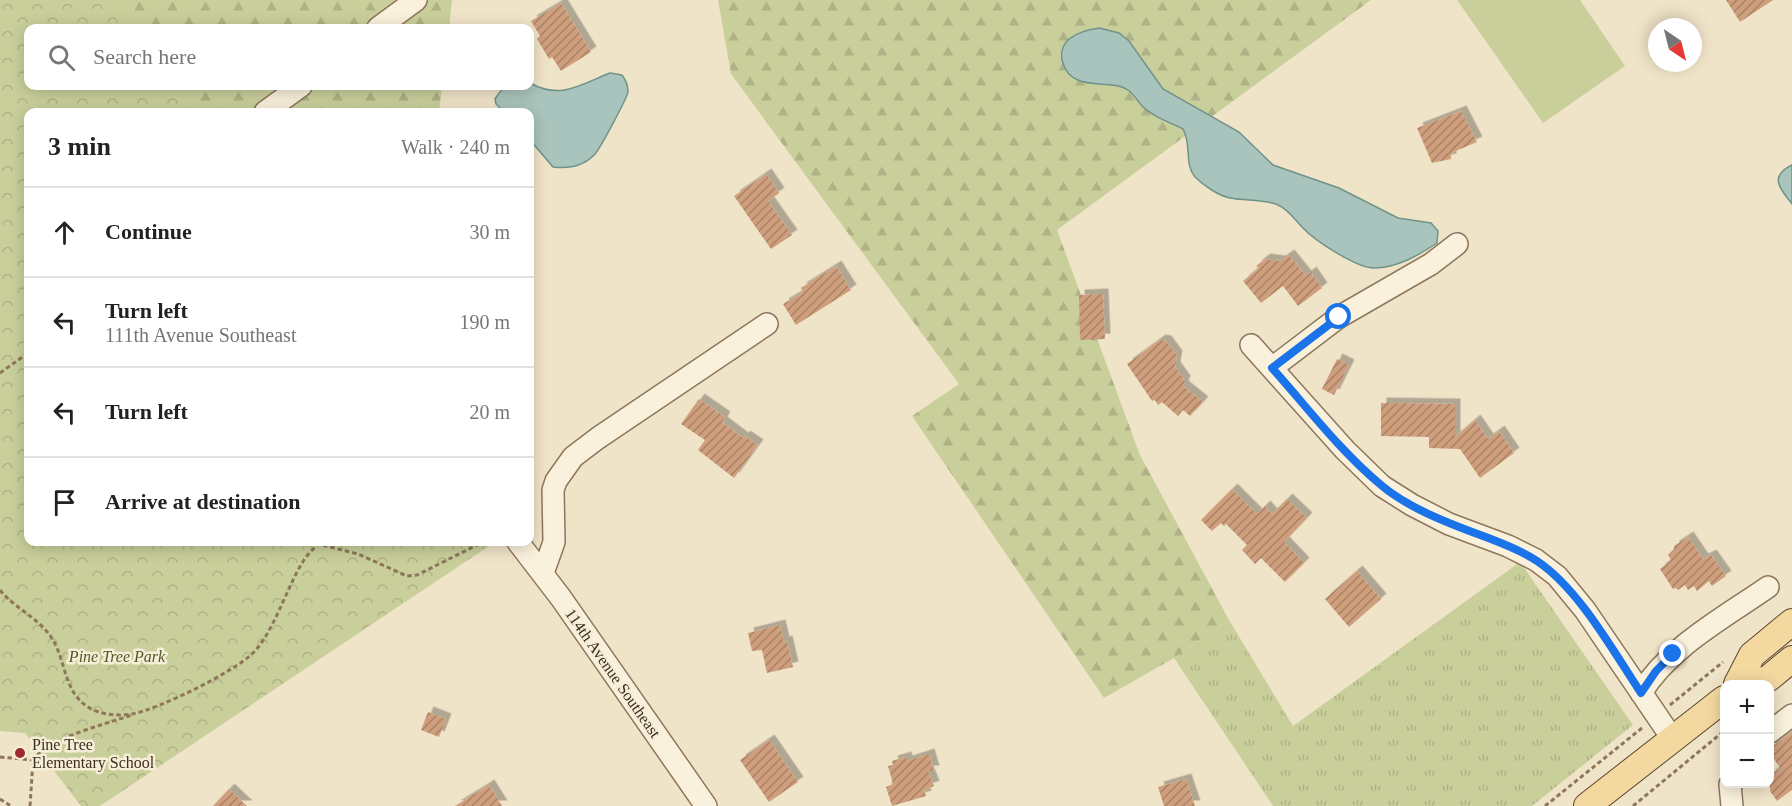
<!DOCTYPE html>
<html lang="en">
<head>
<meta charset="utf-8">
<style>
	body { margin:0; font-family:Georgia,serif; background:#f2f2f2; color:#222 }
	.controls { position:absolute; right:18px; bottom:18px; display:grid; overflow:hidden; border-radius:12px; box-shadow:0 3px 15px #0003 }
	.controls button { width:54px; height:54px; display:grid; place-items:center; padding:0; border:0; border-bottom:2px solid #e0e0e0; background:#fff; color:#222; font:30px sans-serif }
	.compass { position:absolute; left:1648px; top:18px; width:54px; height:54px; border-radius:50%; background:#fff; box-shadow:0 3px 15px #0003; rotate:145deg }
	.stop { position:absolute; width:18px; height:18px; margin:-14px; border:4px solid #1a73e8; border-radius:50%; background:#fff }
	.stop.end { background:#1a73e8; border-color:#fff; box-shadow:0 2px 6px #0008 }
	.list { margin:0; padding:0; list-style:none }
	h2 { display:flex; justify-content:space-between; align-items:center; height:78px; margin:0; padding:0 24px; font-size:26px }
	h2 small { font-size:20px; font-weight:400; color:#767676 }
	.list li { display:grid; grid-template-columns:39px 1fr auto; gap:18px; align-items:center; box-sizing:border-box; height:90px; padding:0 24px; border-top:2px solid #e0e0e0 }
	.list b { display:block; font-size:22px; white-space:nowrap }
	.list p { margin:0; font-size:20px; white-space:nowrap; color:#767676 }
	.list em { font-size:20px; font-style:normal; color:#767676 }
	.icon { flex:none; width:33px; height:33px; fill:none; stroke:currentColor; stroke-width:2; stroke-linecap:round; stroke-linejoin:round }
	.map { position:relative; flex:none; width:1792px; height:806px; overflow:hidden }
	.search { position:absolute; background:#fff; box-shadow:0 3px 15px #0003; left:24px; top:24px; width:510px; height:66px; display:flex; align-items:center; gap:15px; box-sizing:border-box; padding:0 21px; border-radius:12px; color:#767676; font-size:22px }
	.panel { position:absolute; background:#fff; box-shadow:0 3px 15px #0003; left:24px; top:108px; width:510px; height:438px; border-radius:12px }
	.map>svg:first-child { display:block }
	.grass { fill:url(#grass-tufts) }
	.forest { fill:url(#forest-firs) }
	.park { fill:url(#park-crowns) }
	.garden { fill:#c9cf9b }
	.water { fill:#a9c4bc; stroke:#6f938a; stroke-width:1.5 }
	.building { fill:url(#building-hatch); filter:url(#shadow) }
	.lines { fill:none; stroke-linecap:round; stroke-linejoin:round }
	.minor-casing { stroke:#8d765c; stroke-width:24 }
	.major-casing { stroke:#5b4430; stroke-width:28 }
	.path { stroke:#8d765c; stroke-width:3; stroke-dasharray:4.5 3; stroke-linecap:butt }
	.minor { stroke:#faf1dc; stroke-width:21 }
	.major { stroke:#f3d9a0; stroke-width:26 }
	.route { stroke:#1a73e8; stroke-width:8 }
	.poi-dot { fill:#9e2a2b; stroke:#f7eed8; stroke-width:2 }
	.labels { text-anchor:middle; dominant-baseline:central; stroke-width:5; stroke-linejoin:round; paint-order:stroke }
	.park-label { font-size:16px; font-style:italic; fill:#4d5a26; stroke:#f7eed8 }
	.street-label { font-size:16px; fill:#3d2e20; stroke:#f7eed8 }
	.poi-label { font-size:16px; fill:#3d2e20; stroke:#f7eed8; text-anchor:start }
</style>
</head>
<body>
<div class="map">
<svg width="1792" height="806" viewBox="0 0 1792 806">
	<defs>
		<pattern id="grass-tufts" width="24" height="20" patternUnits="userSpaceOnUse" patternTransform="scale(1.5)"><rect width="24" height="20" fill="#c9cf9b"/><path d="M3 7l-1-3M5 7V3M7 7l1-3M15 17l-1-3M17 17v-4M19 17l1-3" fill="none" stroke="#aeb285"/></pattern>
		<pattern id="forest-firs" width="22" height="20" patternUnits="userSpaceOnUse" patternTransform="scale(1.5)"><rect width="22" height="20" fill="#c9cf9b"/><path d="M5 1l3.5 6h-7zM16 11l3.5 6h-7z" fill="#aeb285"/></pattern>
		<pattern id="park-crowns" width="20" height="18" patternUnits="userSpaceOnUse" patternTransform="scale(1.5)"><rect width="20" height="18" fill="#c9cf9b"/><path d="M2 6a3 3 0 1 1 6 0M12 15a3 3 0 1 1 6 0" fill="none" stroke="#aeb285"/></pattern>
		<pattern id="building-hatch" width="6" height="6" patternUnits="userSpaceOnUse" patternTransform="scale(1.5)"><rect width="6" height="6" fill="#cf9f7d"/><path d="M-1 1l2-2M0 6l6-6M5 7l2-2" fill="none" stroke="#a98266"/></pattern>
		<filter id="shadow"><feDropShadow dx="5.5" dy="-5.5" stdDeviation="0" flood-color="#0004"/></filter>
	</defs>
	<rect width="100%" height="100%" fill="#f0e4c8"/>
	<path class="grass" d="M1520,562L1633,725L1532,806H1273L1174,658L1229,620L1293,726Z"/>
	<path class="forest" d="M0,0H452L449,28H28V86H442L439,112H28Z
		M718,0H1371L1057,230L1140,455L1229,620L1174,658L1104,698L912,416L959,384L731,74Z"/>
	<path class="park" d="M0,0H114L134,28H28V86H174L193,112H28V542H495L100,806H81L25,733L0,731Z"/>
	<path class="garden" d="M1457,0H1580L1625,66L1543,123Z"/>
	<path class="water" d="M1099,28L1119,33L1129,41L1163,89L1239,132L1273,165L1339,188L1398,218L1431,223L1438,231L1437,243C1419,255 1397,268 1374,268C1357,268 1315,241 1303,228C1294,219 1288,209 1276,204C1261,199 1245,201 1230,198C1219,196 1203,185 1195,177C1184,164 1192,145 1183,129C1169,122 1155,118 1143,107C1138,102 1134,94 1128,90C1115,81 1093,87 1078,80C1063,74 1055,52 1069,39C1078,32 1088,30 1099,28Z
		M610,73L622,75C626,80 628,84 628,92C627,98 601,147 595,154C584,166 569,169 553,167L530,140V112H504L496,104L495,99C505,82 512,86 530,86V83C561,100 579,85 610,73Z
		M1792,165V204C1779,188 1769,176 1792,165Z"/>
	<path class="building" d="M1726,0H1773L1740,22Z
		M561,3L591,52L561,71L552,57L549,59L537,39L540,36L531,21Z
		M1461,111L1477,142L1451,153V159L1432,163L1417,128Z
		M766,174L779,193L768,201L792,235L771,249L734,196Z
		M1289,255L1306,276L1311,272L1322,288L1298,306L1283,286L1261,303L1243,281L1259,268L1256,266L1265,259L1280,261Z
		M836,266L851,290L796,325L783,304L803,292L801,288Z
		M1103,294L1105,339L1080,340L1079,295Z
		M1160,340L1166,341L1177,356L1175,367L1185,381L1183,386L1203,402L1190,416L1183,410L1178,416L1162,402L1158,405L1155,400L1152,401L1127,364Z
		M1337,359L1349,365L1334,395L1322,389Z
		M699,399L725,417L722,422L743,438L745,436L758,445L734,478L698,450L705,440L681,424Z
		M1381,403L1455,404V437L1475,420L1488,439L1499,431L1514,453L1480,478L1460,449L1429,448V437L1381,436Z
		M1232,489L1257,514L1265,506L1272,514L1287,499L1307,518L1284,542L1304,563L1285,582L1261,558L1255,564L1242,550L1247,545L1226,524L1224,526L1221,523L1212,531L1201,520Z
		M1688,537L1703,559L1711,555L1726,576L1712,586L1709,581L1697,591L1694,586L1688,590L1685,585L1678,590L1676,588L1673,589L1660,569L1671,560L1668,555L1674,549V546Z
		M1357,571L1381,599L1349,627L1325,599Z
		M780,625L784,642L787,641L793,667L767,673L762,650L752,651L748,633Z
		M428,712L446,719L439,737L421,730Z
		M1792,732V790L1777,801L1770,791V775L1780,768L1770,753V748Z
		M769,740L798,782L769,802L740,760Z
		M929,754L934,771H928L934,786L924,790L926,796L892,806L886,787L893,784L888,766L893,765L892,761L906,757L907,761Z
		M1186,779L1195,806H1164L1158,787Z
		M489,785L502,806H455Z
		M229,789L247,806H213Z"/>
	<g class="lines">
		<defs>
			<path id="minor" d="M378,28L416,0
				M265,112L301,86
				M1251,345L1345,450L1382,486L1412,505L1449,524L1508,546L1536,560L1557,576L1585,610L1672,738
				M1272,368L1339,317L1431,264L1457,244
				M518,542L561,598L706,806
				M543,573L554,542L553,490L556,481L573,457L598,438L767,324
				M1641,693C1669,647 1725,617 1768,587
				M1770,732L1792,715
				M1730,784L1732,806"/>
			<path id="major" d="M1737,684L1752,655L1792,622
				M1754,684L1769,678L1792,659
				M1587,806L1724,699"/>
		</defs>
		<use href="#minor" class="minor-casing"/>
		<use href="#major" class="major-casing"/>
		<path class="path" d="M0,373L28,353
			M0,590C15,609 40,618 53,640C66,662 64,692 88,707C100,715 118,716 132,714C159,709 234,672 253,653C273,633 286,590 301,565C305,557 312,550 318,544L358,554L407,576L417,575L483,542
			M1670,705L1723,662
			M0,757L33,760
			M0,799L11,806
			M30,806L33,760C48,738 106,724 132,715
			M1545,806L1642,728
			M1633,806L1724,731"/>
		<use href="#minor" class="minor"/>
		<use href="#major" class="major"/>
	</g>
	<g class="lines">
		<path class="route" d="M1339,317L1272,368C1307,407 1340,451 1381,485C1408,508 1450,524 1483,536C1501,543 1521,550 1537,561C1579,589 1613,651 1641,693L1656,671L1673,654"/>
	</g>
	<circle class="poi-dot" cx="20" cy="753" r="6"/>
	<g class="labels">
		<g class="park-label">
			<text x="117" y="656">Pine Tree Park</text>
		</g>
		<g class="street-label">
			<text transform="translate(613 673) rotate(55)">114th Avenue Southeast</text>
		</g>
		<g class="poi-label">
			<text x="32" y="744">Pine Tree<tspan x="32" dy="18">Elementary School</tspan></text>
		</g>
	</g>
</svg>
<div class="controls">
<button>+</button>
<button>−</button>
</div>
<svg class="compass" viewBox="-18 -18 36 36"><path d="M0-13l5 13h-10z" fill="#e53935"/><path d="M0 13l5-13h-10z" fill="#767676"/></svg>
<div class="stop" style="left:1339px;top:317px"></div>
<div class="stop end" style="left:1673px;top:654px"></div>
<div class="search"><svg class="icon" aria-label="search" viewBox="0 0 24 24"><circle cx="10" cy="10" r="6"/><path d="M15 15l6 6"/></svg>Search here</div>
<section class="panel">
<h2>3 min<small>Walk · 240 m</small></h2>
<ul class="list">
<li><svg class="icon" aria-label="ahead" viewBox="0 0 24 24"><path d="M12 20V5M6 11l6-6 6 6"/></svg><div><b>Continue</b></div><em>30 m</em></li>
<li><svg class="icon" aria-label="left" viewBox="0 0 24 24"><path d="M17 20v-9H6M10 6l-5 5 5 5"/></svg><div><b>Turn left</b><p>111th Avenue Southeast</p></div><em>190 m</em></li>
<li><svg class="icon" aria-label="left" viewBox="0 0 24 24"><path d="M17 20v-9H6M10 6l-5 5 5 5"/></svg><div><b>Turn left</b></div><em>20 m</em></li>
<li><svg class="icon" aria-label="arrive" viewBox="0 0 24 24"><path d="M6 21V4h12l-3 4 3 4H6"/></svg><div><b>Arrive at destination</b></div></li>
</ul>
</section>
</div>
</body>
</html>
